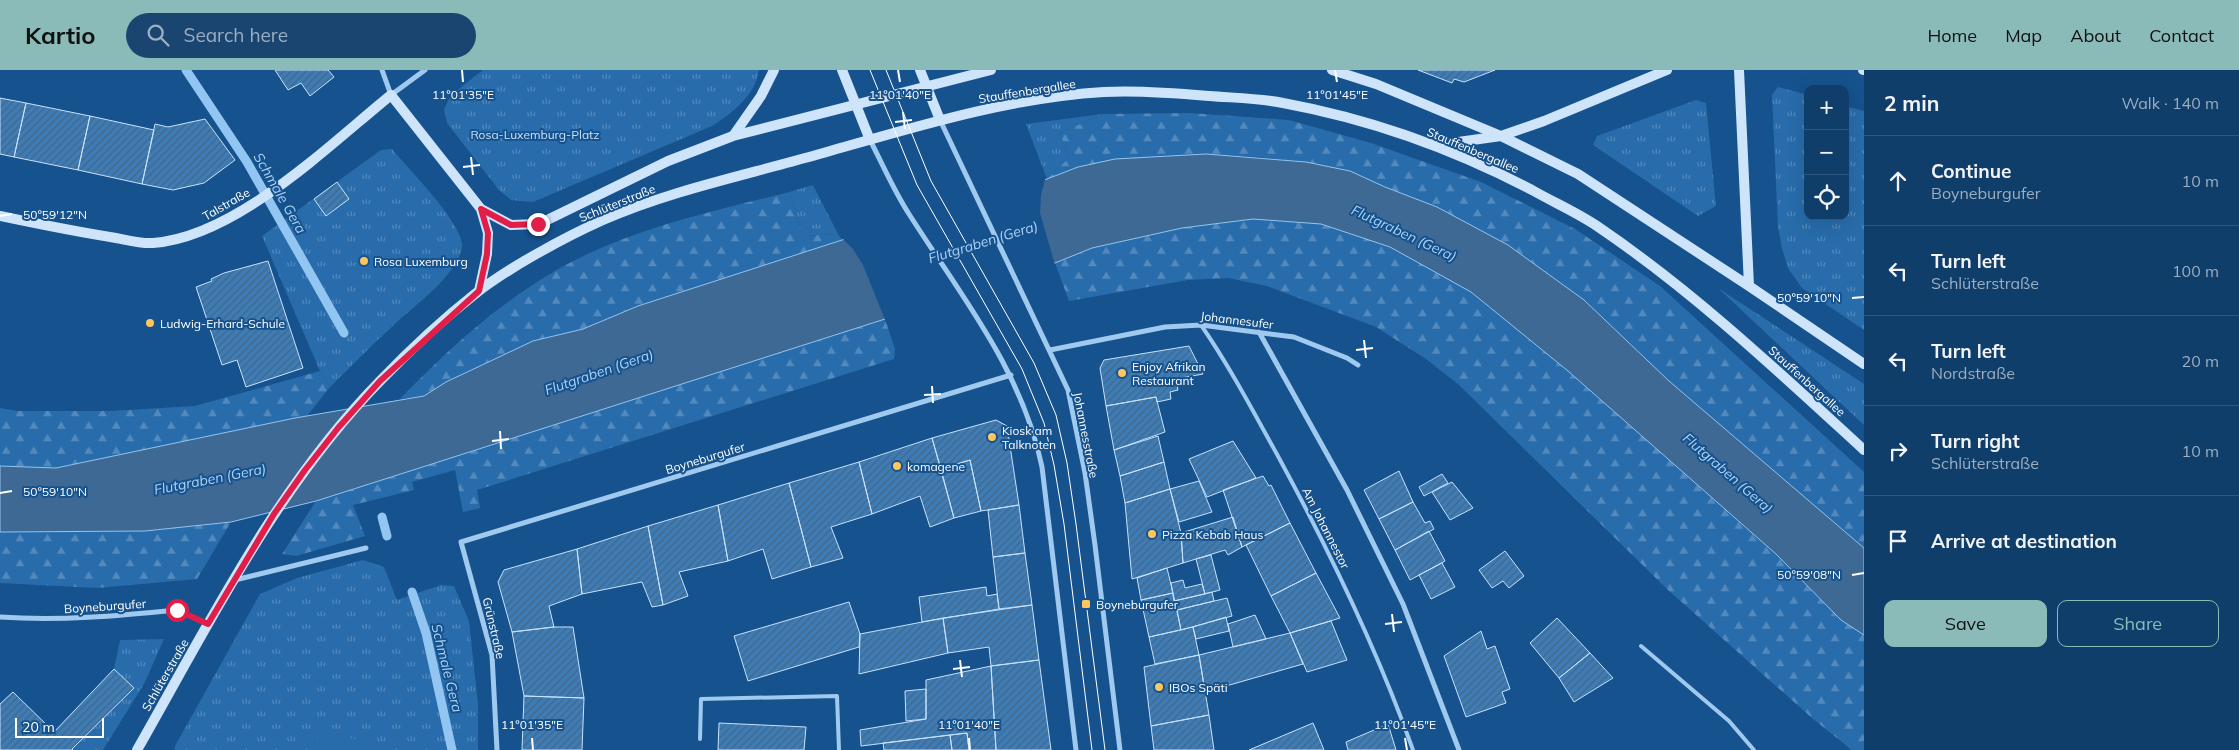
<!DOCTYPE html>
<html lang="en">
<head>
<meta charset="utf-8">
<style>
	body { margin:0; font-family:Mulish,sans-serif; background:#194570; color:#f1f3f6 }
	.controls { position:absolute; right:15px; top:15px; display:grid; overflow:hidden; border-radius:10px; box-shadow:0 5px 20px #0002 }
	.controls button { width:45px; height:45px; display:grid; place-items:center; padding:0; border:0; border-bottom:1px solid #30577e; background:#103e6a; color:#f1f3f6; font:25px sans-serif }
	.scale { position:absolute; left:15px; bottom:12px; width:89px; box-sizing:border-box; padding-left:5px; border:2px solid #fff; border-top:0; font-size:14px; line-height:18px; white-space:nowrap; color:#fff; -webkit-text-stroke:4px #16528d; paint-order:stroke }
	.stop { position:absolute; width:15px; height:15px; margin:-11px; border:4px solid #e11d48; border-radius:50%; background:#fff }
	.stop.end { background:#e11d48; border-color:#fff; box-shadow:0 1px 5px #0008 }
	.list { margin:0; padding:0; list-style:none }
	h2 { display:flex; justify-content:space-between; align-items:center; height:65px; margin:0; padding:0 20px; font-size:21px }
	h2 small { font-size:16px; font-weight:400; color:#9caec1 }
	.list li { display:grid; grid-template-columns:32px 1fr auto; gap:15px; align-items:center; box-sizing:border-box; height:90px; padding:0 20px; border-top:1px solid #30577e }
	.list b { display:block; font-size:19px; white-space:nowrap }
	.list p { margin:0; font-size:16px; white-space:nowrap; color:#9caec1 }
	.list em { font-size:16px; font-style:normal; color:#9caec1 }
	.actions { display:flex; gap:10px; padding:15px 20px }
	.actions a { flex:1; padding:11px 0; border:1px solid #8bbbb9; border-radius:10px; text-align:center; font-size:18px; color:#8bbbb9 }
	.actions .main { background:#8bbbb9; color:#111 }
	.icon { flex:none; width:28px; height:28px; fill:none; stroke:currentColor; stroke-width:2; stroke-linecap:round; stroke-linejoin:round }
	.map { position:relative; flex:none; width:1864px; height:680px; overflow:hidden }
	header { display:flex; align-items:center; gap:30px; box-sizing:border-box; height:70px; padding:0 25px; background:#8bbbb9; color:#111 }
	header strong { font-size:24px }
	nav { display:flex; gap:28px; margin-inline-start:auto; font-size:18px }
	.search { width:350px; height:45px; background:#194570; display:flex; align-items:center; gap:12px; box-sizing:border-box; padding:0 18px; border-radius:28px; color:#9caec1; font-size:19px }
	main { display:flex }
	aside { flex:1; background:#103e6a }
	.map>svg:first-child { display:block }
	.grass { fill:url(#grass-tufts) }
	.forest { fill:url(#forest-firs) }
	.pitch { fill:#286cab }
	.water { fill:#3d6994; stroke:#93c5f2 }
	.pier { fill:#16528d }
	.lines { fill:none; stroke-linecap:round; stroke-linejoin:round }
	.stream { stroke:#93c5f2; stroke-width:9 }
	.building { fill:url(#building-hatch); stroke:#c7e2fb }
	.lane { stroke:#a0c9ef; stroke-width:4 }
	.street { stroke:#a0c9ef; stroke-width:5 }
	.secondary { stroke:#cee4fb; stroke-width:10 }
	.tram { stroke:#fff; stroke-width:1 }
	.route { stroke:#e11d48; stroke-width:6 }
	.ticks { fill:none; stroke:#fff; stroke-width:2 }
	.poi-dot { fill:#ffc65f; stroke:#16528d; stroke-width:2 }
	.labels { text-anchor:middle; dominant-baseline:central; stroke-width:4; stroke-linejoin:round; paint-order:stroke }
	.street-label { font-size:12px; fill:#fff; stroke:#16528d }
	.park-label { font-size:12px; fill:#c7e2fb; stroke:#16528d }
	.poi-label { font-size:12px; fill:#fff; stroke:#16528d; text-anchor:start }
	.water-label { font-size:14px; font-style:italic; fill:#acd3f7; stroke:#16528d }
	.ticks-label { font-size:12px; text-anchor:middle; fill:#fff; stroke:#16528d; stroke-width:4; stroke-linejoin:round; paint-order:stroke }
</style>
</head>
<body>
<header>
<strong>Kartio</strong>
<div class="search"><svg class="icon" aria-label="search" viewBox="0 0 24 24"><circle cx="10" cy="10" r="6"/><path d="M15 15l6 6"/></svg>Search here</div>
<nav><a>Home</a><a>Map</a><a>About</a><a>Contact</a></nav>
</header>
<main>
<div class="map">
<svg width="1864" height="680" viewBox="0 0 1864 680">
	<defs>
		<pattern id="grass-tufts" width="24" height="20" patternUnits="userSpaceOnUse" patternTransform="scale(1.25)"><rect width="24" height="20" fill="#286cab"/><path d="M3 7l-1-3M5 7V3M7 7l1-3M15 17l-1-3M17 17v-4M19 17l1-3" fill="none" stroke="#5389bc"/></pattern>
		<pattern id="forest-firs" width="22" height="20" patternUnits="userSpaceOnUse" patternTransform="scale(1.25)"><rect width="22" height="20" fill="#286cab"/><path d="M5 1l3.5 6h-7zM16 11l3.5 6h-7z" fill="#5389bc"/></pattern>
		<pattern id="building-hatch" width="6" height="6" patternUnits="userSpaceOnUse" patternTransform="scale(1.25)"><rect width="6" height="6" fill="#3e7cb6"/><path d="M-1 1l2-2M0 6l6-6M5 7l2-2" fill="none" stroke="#446686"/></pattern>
	</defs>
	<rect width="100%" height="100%" fill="#16528d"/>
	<path class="grass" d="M483,0H759C755,26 732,43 712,56L533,132L511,130L499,120L447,53L444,39L451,25Z
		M1778,17L1808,25V146H1845V36L1864,41V260L1802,218L1789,200L1782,179L1778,157L1772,25Z
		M1696,30L1706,33L1716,136L1698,146L1593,75L1597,66Z
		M1103,44L1060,63L1069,88L1047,109L1026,54Z
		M392,79C410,101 457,147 462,173C463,183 455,196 448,204C434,222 413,237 396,253C373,274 352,295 330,317L320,301L262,166L381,80Z
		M813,115L838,164L803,166L789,122Z
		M1718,218L1864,314V355Z
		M363,490L384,497L397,530L441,515L454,516L469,551L478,634V680H175V676L260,524L297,508Z
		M164,569L144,614L103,680H73L72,679L134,618L114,599L120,570Z"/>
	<path class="forest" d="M1190,43L1289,50L1371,73L1481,112L1575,159L1660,216L1864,402V478L1669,311L1584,230L1508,175L1437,137L1385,117L1350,101L1306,92L1257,87L1206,84L1162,86L1047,109L1069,88L1060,63L1103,44Z
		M789,122L803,166L838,164L842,170L638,236L583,259L533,271L446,312L424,326L400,329C459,268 523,211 603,177C662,152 726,138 789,122Z
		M1253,149L1321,154L1391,177L1471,222L1568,301L1776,484L1841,550L1864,565V680H1852L1813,649L1668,520L1459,315L1426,289L1376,257L1267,216L1228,208L1188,210L1069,231L1055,193L1092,178L1182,158Z
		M885,249L895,279L894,289L477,420L480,438L463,442L455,400L412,412L414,420L353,435L365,466L296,486L282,484L316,431Z
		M320,301L330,317L307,346L56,398L0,396V338L18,341H110L195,336Z
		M231,452L197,509L97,518L0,513V462L145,461Z"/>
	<path class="pitch" d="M322,657L378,678V680H313Z"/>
	<path class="water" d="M1206,84L1306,92L1350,101L1385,117L1437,137L1508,175L1584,230L1669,311L1864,478V565L1841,550L1776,484L1568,301L1471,222L1390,177L1321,154L1253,149L1182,158L1092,178L1055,193L885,249L432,394L316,431L231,452L145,461L0,462V396L56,398L295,348L424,326L446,312L533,271L583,259L638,236L842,170L1047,109L1078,97L1115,89Z"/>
	<path class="pier" d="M1046,106L1041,125L1040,143L1055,195L886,252L863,195L853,179L841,167Z"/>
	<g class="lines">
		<path class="stream" d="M186,0L247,92L344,263
			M382,447L387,466
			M412,522L426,563L452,680"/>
	</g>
	<path class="building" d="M275,0H328L334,7L310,26L301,13L288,20Z
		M1418,0H1495L1464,12L1454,9L1452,13Z
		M0,28L26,33L14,87L0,84Z
		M26,33L90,46L78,100L14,87Z
		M90,46L154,60L142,114L78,100Z
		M205,49L235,90L204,113L173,120L142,114L155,54L168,57Z
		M337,112L349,129L326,146L314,129Z
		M268,191L303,298L246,317L237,290L222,295L196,217L212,211L211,209L224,203Z
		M1189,276L1203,304L1176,309L1178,320L1170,322L1171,329L1157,332L1156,327L1106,336L1100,298L1104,290Z
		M1156,327L1165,362L1114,380L1106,336Z
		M996,350L1007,356L1019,435L981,441L970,390L941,399L932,368Z
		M1158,366L1164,392L1120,406L1114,380Z
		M932,368L954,448L930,457L920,426L872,444L859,392Z
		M1233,371L1256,408L1207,427L1189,389Z
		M970,390L981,441L954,448L941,399Z
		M859,392L872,444L831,457L843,488L811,497L789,413Z
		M1164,392L1170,419L1125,433L1120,406Z
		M1399,401L1413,432L1379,449L1364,420Z
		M1442,404L1448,413L1424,426L1419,417Z
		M1263,406L1269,416L1271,415L1290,453L1242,477L1223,420Z
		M1199,411L1212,442L1179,452L1170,419Z
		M1452,412L1473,438L1450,450L1432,422Z
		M789,413L811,497L772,509L763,479L728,491L718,435Z
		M1170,419L1181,463L1183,493L1132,509L1125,433Z
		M1413,432L1425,453L1430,451L1434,459L1395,480L1379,449Z
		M718,435L728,491L679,502L688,526L663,535L648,456Z
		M1019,435L1025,483L993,487L988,440Z
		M1233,447L1242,477L1228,485L1225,480L1183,493L1181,463Z
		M1290,453L1316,503L1271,526L1246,475Z
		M648,456L663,535L652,537L642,512L582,524L577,479Z
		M1429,461L1445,491L1410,510L1395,480Z
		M577,479L582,524L549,536L554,557L512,562L498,512L504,500Z
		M1505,481L1524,506L1509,518L1503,511L1492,518L1479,500Z
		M1025,483L1032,535L999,539L993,487Z
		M1211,485L1220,520L1205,524L1196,489Z
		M1442,493L1455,517L1431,529L1419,505Z
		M1167,498L1173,523L1141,530L1137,508Z
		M1316,503L1340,548L1290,563L1271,526Z
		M1183,510L1185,518L1202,514L1205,524L1174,531L1171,513Z
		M986,517L987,526L997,524L999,539L922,552L919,527Z
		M1212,522L1214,531L1177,540L1174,531Z
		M1173,523L1181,560L1149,567L1141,530Z
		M1227,528L1232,546L1181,560L1177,540Z
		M849,532L860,564L859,577L748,611L734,566Z
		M1032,535L1039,590L991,596L989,577L948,583L943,548Z
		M1255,545L1266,569L1233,577L1228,554Z
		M1226,547L1229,561L1196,569L1193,557Z
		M943,548L948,583L859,604L860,564Z
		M1557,548L1590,583L1559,608L1530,573Z
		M1331,551L1347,590L1307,602L1290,563Z
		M554,557H573L584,628L524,626L512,562Z
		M1193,557L1199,585L1155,594L1149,567Z
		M1481,561L1487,579L1495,576L1510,619L1502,622L1506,633L1466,647L1444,586Z
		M1290,563L1303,594L1205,622L1199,585Z
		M1590,583L1613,608L1574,632L1559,608Z
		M1199,585L1209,645L1151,656L1144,597Z
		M1039,590L1051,680H996L991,596Z
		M991,596L996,680H969L967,663L861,676L860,660L926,649V610Z
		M114,599L134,618L72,679L73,680H0V634L13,622L54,662Z
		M926,619V649L906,651L905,621Z
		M524,626L584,628L582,680H522Z
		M1209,645L1214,680H1154L1151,656Z
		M719,653L806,657L804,680H718Z
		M1313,653L1324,680H1249L1268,672Z
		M1388,654L1396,680H1348L1346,672Z
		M967,663L969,680H952L950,665Z
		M950,665L952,680H884L883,673Z"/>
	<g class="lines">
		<path class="lane" d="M1201,255C1230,297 1254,343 1279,388C1330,482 1377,579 1413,680
			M177,540L206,553
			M1641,576L1729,651L1754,680
			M700,669L701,629L837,626L839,680"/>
		<path class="street" d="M382,0L391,25L425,0
			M940,50L1068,320L1085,403L1095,475L1120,680
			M870,70C883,95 894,121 909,144C961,226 1022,300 1042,397L1076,680
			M1259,262L1347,420L1403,534L1459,680
			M1050,280L1165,257L1201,255L1294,267L1347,288L1358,295
			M235,510L366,478
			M0,547C59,551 118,546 177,540
			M497,680L492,585L461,472L1011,305"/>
		<path class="secondary" d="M842,0L870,70
			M920,0L940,50
			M1332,0L1376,14L1501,66L1578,104L1749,216L1864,294
			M1739,0L1749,216
			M1863,0H1864
			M733,66L761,26L774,0
			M1437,75L1501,66L1544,51L1667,0
			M481,139L511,155L539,154L668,91L733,66L991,0
			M0,146C38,154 77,162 116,168C127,170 141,174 153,173C236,167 328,76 391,25L481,139L488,163L487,184L479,221
			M137,680C210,552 277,416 381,310C410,280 442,250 475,224C508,198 563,168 603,150C667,122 737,107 805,88C902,61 1002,28 1104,22C1139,20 1175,23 1209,26C1234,28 1259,28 1283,33C1370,49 1454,79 1532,120C1553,132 1576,142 1597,156C1693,221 1778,301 1864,380"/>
		<path class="tram" d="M870,0L917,115L1022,299L1044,353L1054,395L1064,454L1092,680
			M886,0L931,111L1034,293L1056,345L1067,393L1076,454L1105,680"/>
	</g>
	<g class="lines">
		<path class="route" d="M177,540L208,554L274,444L305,400L338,358L380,311L479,221L487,184L488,163L481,139L511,155L538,154"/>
	</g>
	<path class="ticks" d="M462,0L463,12M898,0L900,12M1335,0L1337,12M903,42L905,59M895,52L912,50M471,87L473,105M463,97L480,95M0,146L12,144M1852,228L1864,227M1364,270L1366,288M1356,280L1373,278M932,316L933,333M924,325L941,324M500,361L501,379M492,371L509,369M0,423L12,421M1852,505L1864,503M1392,544L1394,562M1385,554L1402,552M960,590L962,607M953,599L970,597M532,668L533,680M969,668L970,680M1405,668L1407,680"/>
	<g class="poi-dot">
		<circle cx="364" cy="191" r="5"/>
		<circle cx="150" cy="253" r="5"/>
		<circle cx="1122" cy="303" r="5"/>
		<circle cx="992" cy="367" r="5"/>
		<circle cx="897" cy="396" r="5"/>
		<circle cx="1152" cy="464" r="5"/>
		<rect x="1081" y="529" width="10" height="10" rx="2.5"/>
		<circle cx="1159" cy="617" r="5"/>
	</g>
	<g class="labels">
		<g class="street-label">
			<text transform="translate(1027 21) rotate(-9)">Stauffenbergallee</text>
			<text transform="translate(1473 80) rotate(23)">Stauffenbergallee</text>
			<text transform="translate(617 133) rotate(-22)">Schlüterstraße</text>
			<text transform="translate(226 134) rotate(-30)">Talstraße</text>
			<text transform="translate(1237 250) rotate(7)">Johannesufer</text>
			<text transform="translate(1807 311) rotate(42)">Stauffenbergallee</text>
			<text transform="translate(1086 365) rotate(79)">Johannesstraße</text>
			<text transform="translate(705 388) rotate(-17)">Boyneburgufer</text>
			<text transform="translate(1326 458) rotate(63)">Am Johannestor</text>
			<text transform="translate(105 536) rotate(-4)">Boyneburgufer</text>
			<text transform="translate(494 558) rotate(77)">Grünstraße</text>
			<text transform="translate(165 605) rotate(-60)">Schlüterstraße</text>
		</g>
		<g class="park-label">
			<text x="535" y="64">Rosa-Luxemburg-Platz</text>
		</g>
		<g class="poi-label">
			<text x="374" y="191">Rosa Luxemburg</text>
			<text x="160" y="253">Ludwig-Erhard-Schule</text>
			<text x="1132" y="296">Enjoy Afrikan<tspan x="1132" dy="14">Restaurant</tspan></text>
			<text x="1002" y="360">Kiosk am<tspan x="1002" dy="14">Talknoten</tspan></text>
			<text x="907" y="396">komagene</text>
			<text x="1162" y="464">Pizza Kebab Haus</text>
			<text x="1096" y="534">Boyneburgufer</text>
			<text x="1169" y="617">IBOs Späti</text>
		</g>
		<g class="water-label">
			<text transform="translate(280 123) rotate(60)">Schmale Gera</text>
			<text transform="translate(1404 163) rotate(25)">Flutgraben (Gera)</text>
			<text transform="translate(983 172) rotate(-17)">Flutgraben (Gera)</text>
			<text transform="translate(599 302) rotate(-19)">Flutgraben (Gera)</text>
			<text transform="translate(1728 403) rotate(41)">Flutgraben (Gera)</text>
			<text transform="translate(210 409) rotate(-11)">Flutgraben (Gera)</text>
			<text transform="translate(447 598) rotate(76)">Schmale Gera</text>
		</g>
	</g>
	<g class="ticks-label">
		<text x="463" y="29">11°01'35"E</text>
		<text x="900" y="29">11°01'40"E</text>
		<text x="1337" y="29">11°01'45"E</text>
		<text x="55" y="149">50°59'12"N</text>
		<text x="1809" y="232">50°59'10"N</text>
		<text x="55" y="426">50°59'10"N</text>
		<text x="1809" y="509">50°59'08"N</text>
		<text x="532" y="659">11°01'35"E</text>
		<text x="969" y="659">11°01'40"E</text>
		<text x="1405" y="659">11°01'45"E</text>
	</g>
</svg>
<div class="controls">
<button>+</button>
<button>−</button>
<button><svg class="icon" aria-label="locate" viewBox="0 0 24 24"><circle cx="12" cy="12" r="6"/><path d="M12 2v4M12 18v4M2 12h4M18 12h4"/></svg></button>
</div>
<div class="scale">20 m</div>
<div class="stop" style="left:177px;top:540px"></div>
<div class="stop end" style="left:538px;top:154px"></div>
</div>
<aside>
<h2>2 min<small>Walk · 140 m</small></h2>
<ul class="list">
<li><svg class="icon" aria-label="ahead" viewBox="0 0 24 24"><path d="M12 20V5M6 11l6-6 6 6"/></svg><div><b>Continue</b><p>Boyneburgufer</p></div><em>10 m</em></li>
<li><svg class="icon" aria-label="left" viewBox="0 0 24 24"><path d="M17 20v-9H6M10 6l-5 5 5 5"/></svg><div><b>Turn left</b><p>Schlüterstraße</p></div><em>100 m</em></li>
<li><svg class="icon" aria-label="left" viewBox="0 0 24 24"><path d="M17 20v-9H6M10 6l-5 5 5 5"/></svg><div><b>Turn left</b><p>Nordstraße</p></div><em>20 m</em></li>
<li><svg class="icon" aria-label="right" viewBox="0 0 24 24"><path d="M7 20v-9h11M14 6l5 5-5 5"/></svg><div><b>Turn right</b><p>Schlüterstraße</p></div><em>10 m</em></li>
<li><svg class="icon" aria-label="arrive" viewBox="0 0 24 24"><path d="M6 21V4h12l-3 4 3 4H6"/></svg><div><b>Arrive at destination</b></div></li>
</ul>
<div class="actions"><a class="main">Save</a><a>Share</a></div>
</aside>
</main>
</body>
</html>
